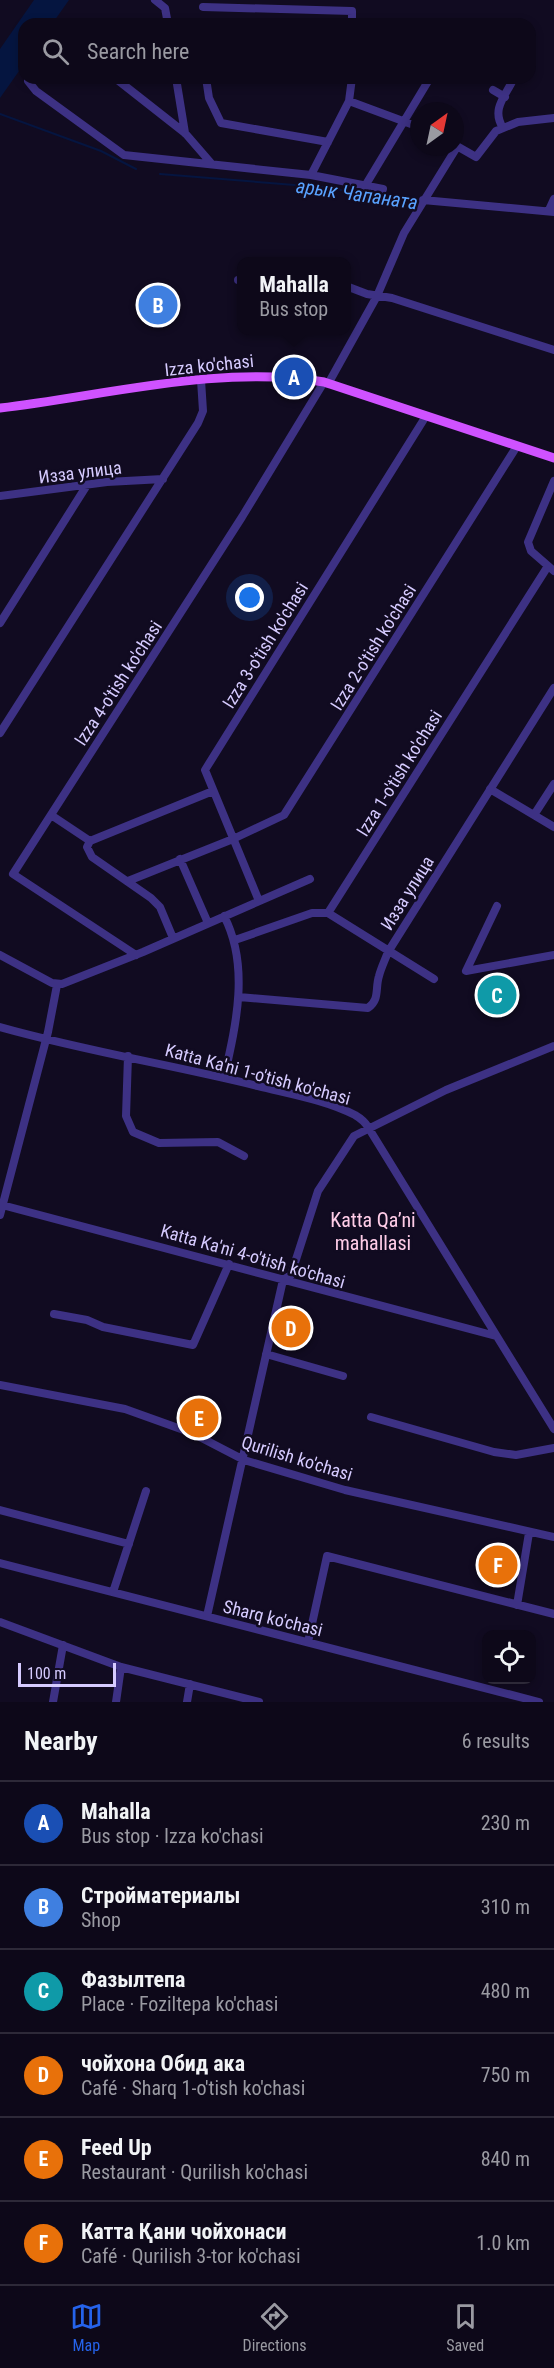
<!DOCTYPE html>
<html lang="en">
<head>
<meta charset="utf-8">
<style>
	body { margin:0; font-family:"Roboto Condensed",sans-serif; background:#161122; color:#f1f3f6 }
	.controls { position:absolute; right:18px; bottom:18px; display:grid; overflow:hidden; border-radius:12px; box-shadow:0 3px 9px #0003 }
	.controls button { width:54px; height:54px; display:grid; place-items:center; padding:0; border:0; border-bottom:2px solid #2d2938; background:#0d0819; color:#f1f3f6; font:30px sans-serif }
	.compass { position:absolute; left:410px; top:102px; width:54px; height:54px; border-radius:50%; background:#0d0819; box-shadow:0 3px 9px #0003; rotate:33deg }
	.scale { position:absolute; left:18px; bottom:15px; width:98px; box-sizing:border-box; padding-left:6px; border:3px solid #d6cbff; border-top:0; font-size:16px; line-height:21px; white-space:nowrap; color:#d6cbff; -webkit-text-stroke:4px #110b21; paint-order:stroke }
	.you { position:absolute; left:250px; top:598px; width:21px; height:21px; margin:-15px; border:4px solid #fff; border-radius:50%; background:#1a73e8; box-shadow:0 0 0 9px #1a73e833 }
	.badge { display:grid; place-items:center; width:39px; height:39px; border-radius:50%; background:#2563eb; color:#fff; font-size:20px; font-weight:700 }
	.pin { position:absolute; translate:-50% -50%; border:3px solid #fff; box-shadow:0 2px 6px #0006 }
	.popup { position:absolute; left:237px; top:257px; width:114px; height:78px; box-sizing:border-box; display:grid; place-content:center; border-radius:12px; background:#0d0819; filter:drop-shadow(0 2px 4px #0005); font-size:20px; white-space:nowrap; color:#9a9aa2 }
	.popup b { font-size:22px; color:#f1f3f6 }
	.popup::after { content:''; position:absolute; left:50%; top:100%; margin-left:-12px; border:12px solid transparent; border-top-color:#0d0819 }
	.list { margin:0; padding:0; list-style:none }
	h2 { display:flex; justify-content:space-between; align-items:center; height:78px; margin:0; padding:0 24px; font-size:26px }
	h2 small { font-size:20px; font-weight:400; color:#9a9aa2 }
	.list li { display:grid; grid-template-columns:39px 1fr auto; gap:18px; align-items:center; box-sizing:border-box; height:84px; padding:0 24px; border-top:2px solid #2d2938 }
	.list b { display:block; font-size:22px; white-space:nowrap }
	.list p { margin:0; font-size:20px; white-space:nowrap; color:#9a9aa2 }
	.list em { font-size:20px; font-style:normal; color:#9a9aa2 }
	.icon { flex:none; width:33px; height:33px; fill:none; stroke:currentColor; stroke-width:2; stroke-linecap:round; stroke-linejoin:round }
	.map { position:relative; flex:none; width:554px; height:1702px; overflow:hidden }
	.search { position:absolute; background:#0d0819; box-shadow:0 3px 9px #0003; left:18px; right:18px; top:18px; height:66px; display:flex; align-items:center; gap:15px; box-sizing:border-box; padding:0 21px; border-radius:18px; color:#9a9aa2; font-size:22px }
	.sheet { height:582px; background:#0d0819 }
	nav { display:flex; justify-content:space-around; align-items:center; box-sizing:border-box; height:84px; border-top:2px solid #2d2938; background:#0d0819; font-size:16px; color:#9a9aa2 }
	nav a { display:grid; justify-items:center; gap:3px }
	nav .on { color:#2563eb }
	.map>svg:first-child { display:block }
	.water { fill:#051540 }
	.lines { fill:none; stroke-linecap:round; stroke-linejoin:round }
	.stream { stroke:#051540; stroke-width:2 }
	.minor { stroke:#3d3184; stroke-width:8 }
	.major { stroke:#cf52ff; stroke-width:9 }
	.labels { text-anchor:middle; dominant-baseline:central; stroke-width:5; stroke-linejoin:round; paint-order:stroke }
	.street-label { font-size:18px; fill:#d6cbff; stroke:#110b21 }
	.water-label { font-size:20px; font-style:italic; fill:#59a2ff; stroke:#110b21 }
	.neighbourhood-label { font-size:20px; fill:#ffcde8; stroke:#110b21 }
</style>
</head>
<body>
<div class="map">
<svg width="554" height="1702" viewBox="0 0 554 1702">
	<rect width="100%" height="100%" fill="#110b21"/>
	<path class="water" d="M34,0H69L52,24H24V64L0,98V49Z"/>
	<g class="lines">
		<path class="stream" d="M0,114L101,151L136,169
			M160,174L332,188L407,204L420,203"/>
		<path class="minor" d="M155,0L165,8L168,24
			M203,7L352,11V24
			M530,34V32
			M30,78L28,81L36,91L124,155L311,175L349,101L419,127
			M115,78L185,133L211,163
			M176,78L185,133
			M206,78L209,98L221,123L328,142
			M493,90L505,97
			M349,101L352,78
			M503,128C491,109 505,97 514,78
			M455,145L476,157L496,131L518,122L554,118
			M311,175L383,189
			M365,186L430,78
			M423,200L554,212
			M549,210L554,199
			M238,280H242
			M346,286L367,294L392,298L554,350
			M328,384L377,296L404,233L457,147
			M554,481L528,542L531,551L554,571
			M0,496L107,482L163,479
			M0,623L87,485
			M0,733L198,423L203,411L201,380
			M490,789L554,827
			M51,815L90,841
			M534,815L554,784
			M180,859L208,923
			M128,881L233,839L284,815L517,446
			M259,901L205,770L426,416
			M497,906L466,971L554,955
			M328,913L434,979
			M173,938L160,907L151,898L92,857L87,847L90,841L213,791
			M235,940L312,913H328L548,566
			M0,955L52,983L62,984L143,952L310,879
			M136,955L13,874L242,517L324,382
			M239,997L368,1008C380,1000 375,988 379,976C381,968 385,960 388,952L554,688
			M0,1027C85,1051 173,1065 258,1086C290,1094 326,1100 355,1115C360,1118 365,1122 368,1127L554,1429
			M128,1056L126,1116L133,1132L159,1143L218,1142L244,1156
			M224,1078C236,1025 250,966 224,916
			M2,1205L496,1336
			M0,1215L48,1032L57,985
			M54,1314L87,1320L103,1327L193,1345L229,1264
			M266,1354L343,1376
			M0,1385L125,1409L192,1433L244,1460L345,1490L554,1537
			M371,1417L494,1452L516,1455L554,1448
			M0,1510L129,1544
			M0,1563L539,1702
			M113,1592L146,1491
			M517,1605L529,1533
			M207,1616L283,1280L291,1275L318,1191L354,1136L446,1090L554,1046
			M0,1622L121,1667L259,1702
			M308,1642L327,1556L554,1614
			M53,1702L63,1645
			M116,1702L121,1667
			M187,1702L190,1684"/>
		<path class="major" d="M0,408C103,396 222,364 324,382L554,458"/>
	</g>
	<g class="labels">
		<g class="street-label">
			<text transform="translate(209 365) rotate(-6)">Izza ko'chasi</text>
			<text transform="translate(80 472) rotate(-7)">Изза улица</text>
			<text transform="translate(265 645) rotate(-58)">Izza 3-o'tish ko'chasi</text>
			<text transform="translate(373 647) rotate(-58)">Izza 2-o'tish ko'chasi</text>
			<text transform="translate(118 683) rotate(-57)">Izza 4-o'tish ko'chasi</text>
			<text transform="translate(399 773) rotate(-58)">Izza 1-o'tish ko'chasi</text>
			<text transform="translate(407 893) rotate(-58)">Изза улица</text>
			<text transform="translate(258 1074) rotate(15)">Katta Ka'ni 1-o'tish ko'chasi</text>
			<text transform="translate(253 1256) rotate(16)">Katta Ka'ni 4-o'tish ko'chasi</text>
			<text transform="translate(297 1458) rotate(17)">Qurilish ko'chasi</text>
			<text transform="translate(273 1618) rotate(14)">Sharq ko'chasi</text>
		</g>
		<g class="water-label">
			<text transform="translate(357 194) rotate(8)">арык Чапаната</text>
		</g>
		<g class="neighbourhood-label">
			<text x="373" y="1220">Katta Qaʼni<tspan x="373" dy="23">mahallasi</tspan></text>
		</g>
	</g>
</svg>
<div class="controls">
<button><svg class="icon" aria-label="locate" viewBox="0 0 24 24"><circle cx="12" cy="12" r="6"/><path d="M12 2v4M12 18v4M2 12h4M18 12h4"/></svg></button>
</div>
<svg class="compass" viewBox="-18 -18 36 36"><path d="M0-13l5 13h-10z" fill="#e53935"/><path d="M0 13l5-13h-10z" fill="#9a9aa2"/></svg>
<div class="scale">100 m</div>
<div class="you"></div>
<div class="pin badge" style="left:294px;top:377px;background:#1a4fb4">A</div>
<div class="popup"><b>Mahalla</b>Bus stop</div>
<div class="pin badge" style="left:158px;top:305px;background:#3f7fe0">B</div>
<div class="pin badge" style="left:497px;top:995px;background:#0f9aa8">C</div>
<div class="pin badge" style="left:291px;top:1328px;background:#e8710a">D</div>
<div class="pin badge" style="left:199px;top:1418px;background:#e8710a">E</div>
<div class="pin badge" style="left:498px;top:1565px;background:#e8710a">F</div>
<div class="search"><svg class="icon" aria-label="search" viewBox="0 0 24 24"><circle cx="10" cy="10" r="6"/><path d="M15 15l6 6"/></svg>Search here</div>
</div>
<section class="sheet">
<h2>Nearby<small>6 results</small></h2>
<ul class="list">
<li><span class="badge" style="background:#1a4fb4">A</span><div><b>Mahalla</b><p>Bus stop · Izza ko'chasi</p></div><em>230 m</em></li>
<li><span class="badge" style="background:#3f7fe0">B</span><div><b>Стройматериалы</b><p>Shop</p></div><em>310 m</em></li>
<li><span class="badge" style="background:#0f9aa8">C</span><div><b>Фазылтепа</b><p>Place · Foziltepa ko'chasi</p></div><em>480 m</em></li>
<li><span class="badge" style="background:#e8710a">D</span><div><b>чойхона Обид ака</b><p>Café · Sharq 1-o'tish ko'chasi</p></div><em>750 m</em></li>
<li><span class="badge" style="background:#e8710a">E</span><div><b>Feed Up</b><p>Restaurant · Qurilish ko'chasi</p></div><em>840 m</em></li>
<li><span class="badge" style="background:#e8710a">F</span><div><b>Катта Қани чойхонаси</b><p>Café · Qurilish 3-tor ko'chasi</p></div><em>1.0 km</em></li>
</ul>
</section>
<nav>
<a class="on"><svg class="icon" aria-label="map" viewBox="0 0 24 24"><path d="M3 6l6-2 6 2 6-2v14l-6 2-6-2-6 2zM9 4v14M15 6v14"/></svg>Map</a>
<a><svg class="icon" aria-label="directions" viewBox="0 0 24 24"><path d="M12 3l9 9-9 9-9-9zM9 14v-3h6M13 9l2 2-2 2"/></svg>Directions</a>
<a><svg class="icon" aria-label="saved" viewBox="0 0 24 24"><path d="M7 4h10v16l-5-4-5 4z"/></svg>Saved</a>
</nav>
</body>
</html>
